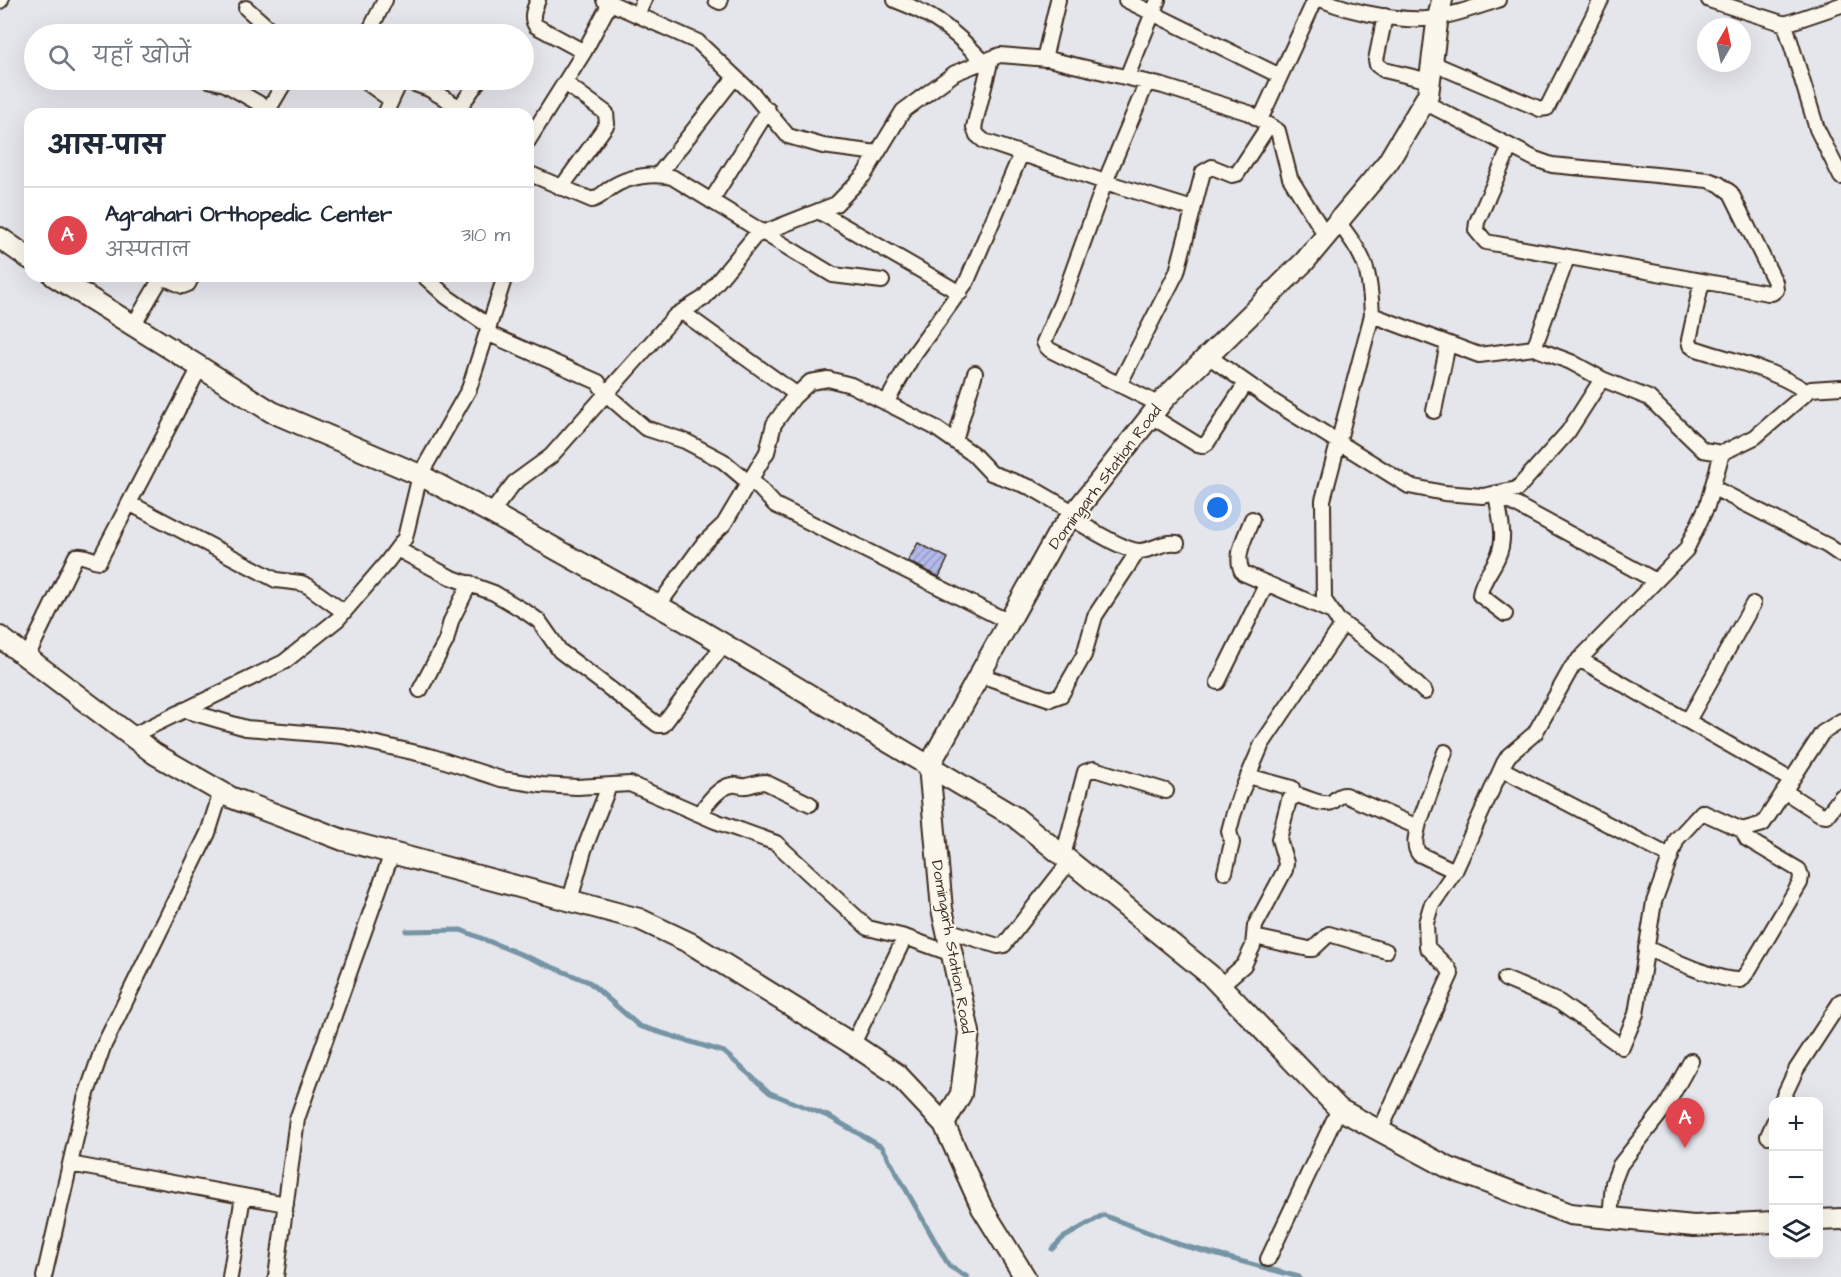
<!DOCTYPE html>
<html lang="hi">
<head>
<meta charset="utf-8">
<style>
	body { margin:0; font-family:"Architects Daughter","Playpen Sans Deva",sans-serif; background:#f6f6f7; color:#1f2937 }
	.controls { position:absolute; right:18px; bottom:18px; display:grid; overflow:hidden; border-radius:12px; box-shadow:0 6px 24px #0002 }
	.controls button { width:54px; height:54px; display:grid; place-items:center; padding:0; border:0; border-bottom:2px solid #e0e1e3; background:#fff; color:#1f2937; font:30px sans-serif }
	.compass { position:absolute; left:1697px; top:18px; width:54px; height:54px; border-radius:50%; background:#fff; box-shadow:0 6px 24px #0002; rotate:9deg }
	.you { position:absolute; left:1218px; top:508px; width:21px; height:21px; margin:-15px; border:4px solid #fff; border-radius:50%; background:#1a73e8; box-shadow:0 0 0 9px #1a73e833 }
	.badge { display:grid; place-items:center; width:39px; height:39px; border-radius:50%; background:#ea580c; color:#fff; font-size:20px; font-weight:700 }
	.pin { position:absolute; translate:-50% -50px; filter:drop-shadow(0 2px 3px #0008) }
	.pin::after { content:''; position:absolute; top:32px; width:21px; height:18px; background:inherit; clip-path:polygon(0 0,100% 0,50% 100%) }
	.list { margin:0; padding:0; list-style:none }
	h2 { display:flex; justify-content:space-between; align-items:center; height:78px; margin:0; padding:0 24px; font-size:26px }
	h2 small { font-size:20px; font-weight:400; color:#747a83 }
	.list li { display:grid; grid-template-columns:39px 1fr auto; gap:18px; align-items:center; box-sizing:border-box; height:96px; padding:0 24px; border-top:2px solid #e0e1e3 }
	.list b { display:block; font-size:22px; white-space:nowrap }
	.list p { margin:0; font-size:20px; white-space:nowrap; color:#747a83 }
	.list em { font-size:20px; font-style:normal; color:#747a83 }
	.icon { flex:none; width:33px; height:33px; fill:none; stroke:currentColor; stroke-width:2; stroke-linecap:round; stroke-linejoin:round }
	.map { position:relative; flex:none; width:1841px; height:1277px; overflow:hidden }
	.search { position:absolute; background:#fff; box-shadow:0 6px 24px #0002; left:24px; top:24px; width:510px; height:66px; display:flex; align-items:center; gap:15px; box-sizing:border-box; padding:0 21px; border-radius:33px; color:#747a83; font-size:22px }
	.panel { position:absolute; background:#fff; box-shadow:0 6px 24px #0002; left:24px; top:108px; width:510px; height:174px; border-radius:18px }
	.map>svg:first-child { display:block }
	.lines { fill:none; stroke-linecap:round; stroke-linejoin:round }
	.stream { stroke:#7594a4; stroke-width:5 }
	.building { fill:url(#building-hatch); stroke:#3b2a1e; stroke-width:1.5 }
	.street-casing { stroke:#3b2a1e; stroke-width:18 }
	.secondary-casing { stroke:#3b2a1e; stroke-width:24 }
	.street { stroke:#fbf7ec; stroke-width:14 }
	.secondary { stroke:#fbf7ec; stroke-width:20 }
	.labels { text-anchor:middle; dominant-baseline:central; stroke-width:4.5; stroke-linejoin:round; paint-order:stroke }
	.street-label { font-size:16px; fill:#3b2a1e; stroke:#fbf7ec }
</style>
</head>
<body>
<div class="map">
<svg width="1841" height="1277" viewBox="0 0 1841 1277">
	<defs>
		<pattern id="building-hatch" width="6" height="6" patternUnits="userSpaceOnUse" patternTransform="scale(1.5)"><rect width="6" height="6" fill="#b3baeb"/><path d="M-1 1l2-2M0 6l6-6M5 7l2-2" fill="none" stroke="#9397be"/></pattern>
	</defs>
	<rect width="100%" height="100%" fill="#e5e5ec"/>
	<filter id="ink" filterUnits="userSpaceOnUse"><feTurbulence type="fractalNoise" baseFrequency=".0167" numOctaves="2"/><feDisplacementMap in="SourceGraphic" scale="12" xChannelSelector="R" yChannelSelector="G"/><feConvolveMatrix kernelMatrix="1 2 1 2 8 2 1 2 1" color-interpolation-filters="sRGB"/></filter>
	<g filter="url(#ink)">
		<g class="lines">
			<path class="stream" d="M406,931L461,930L589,982L639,1026L724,1052L770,1093L830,1117L882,1147L949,1266L967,1277
				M1052,1249L1063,1238L1103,1215L1181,1245L1299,1277"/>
		</g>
		<path class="building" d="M918,543L948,558L939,577L908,561Z"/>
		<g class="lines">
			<defs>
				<path id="street" d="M538,0C534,9 530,18 536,26L584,52
					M604,0L698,42L753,94L788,136L823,146L877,153
					M716,0L720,2
					M895,0C935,15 955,32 984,62
					M1126,0L1280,76
					M1323,0C1353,13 1409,24 1440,17C1460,13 1479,6 1498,0
					M1709,0L1785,24L1817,129L1841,177
					M0,1L1,0
					M246,8L275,34
					M637,15L644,0
					M1385,16L1376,60L1377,65L1384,70L1430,81
					M1785,24L1841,5
					M368,34L385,0
					M417,34L418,33
					M991,59L974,127L977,135L984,141L1105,182L1193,209
					M1044,59L1058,0
					M1432,63L1540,109L1547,108L1601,0
					M1127,77L1158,0
					M209,80L225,84L269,109
					M363,80L391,100
					M403,80L429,89L459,107
					M1147,82L1105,182L1062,301L1044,342L1046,346L1050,350L1160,405
					M1424,102L1535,159L1552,165L1708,180L1719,184L1731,193L1775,282L1776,290L1772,293H1768L1486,242L1476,230L1477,222L1510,147
					M266,114L286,80
					M385,114L401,80
					M455,114L479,80
					M1260,120L1315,0
					M528,141L584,52L610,3
					M528,173L592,200C601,197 604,192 612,187C629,176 653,173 672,177L833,275L882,281
					M659,174L735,77
					M561,188L607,124L606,113L565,83
					M711,201L768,110
					M818,211L960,293
					M1338,222C1366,257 1370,270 1372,315L1323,500L1324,600L1338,620L1388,657L1425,692
					M424,276L447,297L489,326
					M1702,281L1689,340L1690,345L1694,348C1732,361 1774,369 1807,392
					M682,312L796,394
					M133,326L160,280L167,279L183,286L188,284L192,276
					M487,333L598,382L606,394L645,428L685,441L723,461L748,482
					M1534,348L1567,258
					M1208,356L1274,402L1409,486L1444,493L1483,496L1517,489L1568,432L1602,379L1571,362L1534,348L1479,355L1372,315
					M1602,379L1649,398L1703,450L1722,453L1755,437L1811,389L1841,387
					M1119,385L1177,272L1203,172L1212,167L1232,175L1237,174L1269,125
					M886,403L912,357L967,281L1021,154
					M1434,411L1448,344
					M1151,416L1198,445L1202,446L1207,443L1246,383
					M955,441L975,373
					M750,478L775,505L1009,622
					M1712,487L1828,546L1841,555
					M1496,494L1656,581
					M1496,494C1499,514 1507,536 1498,556C1493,569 1481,581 1480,595L1505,614
					M129,503L276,580L301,583L308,586L344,612
					M491,513L514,483L551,456L675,316L704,298L755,236L836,204L864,175L903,111L955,73L1000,55L1048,59L1163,86L1249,113L1278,131L1290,178L1326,236
					M1071,518C1085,526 1126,552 1140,551C1154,550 1163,541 1177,543
					M1252,519C1246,536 1233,557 1243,573L1330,611
					M397,549L450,577L494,593L526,612L539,621L560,651L658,725H663L724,644
					M658,606L703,544L724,524L767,452L774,424L793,398L810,382L828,379L851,385L934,427L973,454L991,473L1032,488L1075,513
					M27,657L76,556C85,554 90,560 99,561L101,557L200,367
					M1579,659L1791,780
					M980,675L1050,699L1061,695L1084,655L1095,616L1138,551
					M1218,682L1267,583
					M420,690L446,641L451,621L470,583
					M184,710L246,728L342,736L430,756L501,779L541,785L577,787L630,784L715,821L776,843L868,928L905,937L952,954
					M1688,721L1753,604
					M131,736L284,662L338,619L387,562L405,538L420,475L469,389L505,276
					M1502,769L1671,857
					M1248,776L1292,788
					M1784,791L1820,814L1827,815L1841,797
					M699,814C707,804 718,787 732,785C737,784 742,787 746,786C753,785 758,782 765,782L810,804
					M1419,823C1417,833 1412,845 1419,854L1455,871
					M1063,856L1085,772L1094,769L1166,791
					M1225,872L1232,843L1229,831L1233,816L1240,795L1262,744L1343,624
					M570,900L584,850L609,786
					M947,930L998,946L1004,945L1070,861
					M1254,937L1309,949H1313L1329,934L1386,951
					M1646,948C1669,958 1718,982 1741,980L1748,971L1800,883L1801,876L1799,870L1747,839L1742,830
					M1505,979L1559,1002L1622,1047L1636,1014L1654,902L1677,839L1702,812L1742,830L1763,824L1822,733L1841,721
					M1220,986L1244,965L1253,946L1255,926L1285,870L1286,863L1279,839L1289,800L1298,795C1306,798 1325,806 1332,802C1338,798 1338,795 1345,795L1413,825L1419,823L1421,818L1445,752
					M853,1044L905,937
					M1781,1102L1796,1070L1841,1001
					M1380,1131L1451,974L1448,968L1427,947L1426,923L1431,906L1455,871L1504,763L1509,755L1535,733L1572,667L1686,550L1707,506L1722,453
					M1768,1136L1774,1122
					M70,1164L286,1204
					M1610,1218L1613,1183L1620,1165L1666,1106L1691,1061
					M1268,1259L1339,1109
					M44,1277L85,1099L103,1047L208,833L221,792
					M230,1277L243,1196
					M276,1277L297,1119L392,853"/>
				<path id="secondary" d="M0,238L30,259
					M54,276L272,412L420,475L491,513L678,617L1015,817L1210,975L1339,1109L1449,1168L1570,1214L1694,1226L1774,1222
					M0,637L155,754L230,797L343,840L639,919L690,943L846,1040L897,1074L944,1124L982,1208L1025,1277
					M944,1124L961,1094L969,1032L942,909L929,766L1057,535L1165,398L1305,261L1388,162L1428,95L1437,23L1442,0
					M1818,1220L1841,1219"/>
			</defs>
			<use href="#street" class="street-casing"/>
			<use href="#secondary" class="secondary-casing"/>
			<use href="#street" class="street"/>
			<use href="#secondary" class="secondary"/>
		</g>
	</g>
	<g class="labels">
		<g class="street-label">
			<text transform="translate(1105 477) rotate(-53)">Domingarh Station Road</text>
			<text transform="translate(952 947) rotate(80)">Domingarh Station Road</text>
		</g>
	</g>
</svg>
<div class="controls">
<button>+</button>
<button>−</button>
<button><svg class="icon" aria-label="layers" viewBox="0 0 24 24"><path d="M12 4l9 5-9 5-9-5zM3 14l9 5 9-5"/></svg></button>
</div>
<svg class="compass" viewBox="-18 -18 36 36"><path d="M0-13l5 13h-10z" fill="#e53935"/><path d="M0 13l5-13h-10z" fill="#747a83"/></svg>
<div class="you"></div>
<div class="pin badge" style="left:1685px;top:1148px;background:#e0444e">A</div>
<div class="search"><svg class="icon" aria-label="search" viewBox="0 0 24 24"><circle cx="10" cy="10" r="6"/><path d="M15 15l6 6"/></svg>यहाँ खोजें</div>
<section class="panel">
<h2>आस-पास<small></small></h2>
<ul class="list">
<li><span class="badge" style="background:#e0444e">A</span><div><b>Agrahari Orthopedic Center</b><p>अस्पताल</p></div><em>310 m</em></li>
</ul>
</section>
</div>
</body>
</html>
